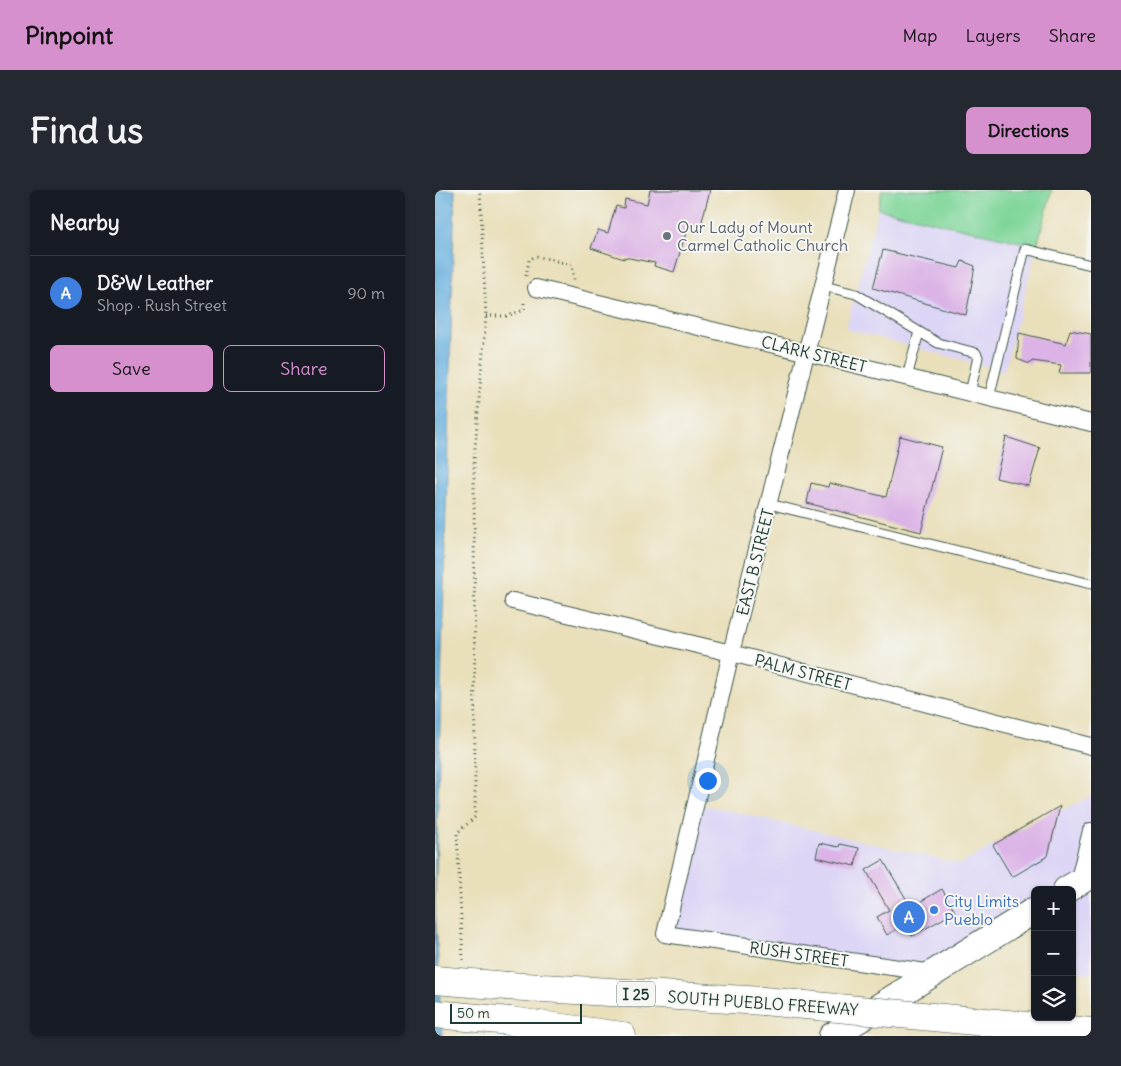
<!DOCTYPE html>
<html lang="en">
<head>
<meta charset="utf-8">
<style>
	body { margin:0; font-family:Delius,sans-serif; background:#242831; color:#f1f3f6 }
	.controls { position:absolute; right:15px; bottom:15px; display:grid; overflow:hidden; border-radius:8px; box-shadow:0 1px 4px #0004 }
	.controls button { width:45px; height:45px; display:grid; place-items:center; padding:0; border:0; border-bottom:1px solid #363941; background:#171b24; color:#f1f3f6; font:25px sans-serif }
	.scale { position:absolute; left:15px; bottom:12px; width:132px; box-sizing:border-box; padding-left:5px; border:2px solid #1f3d34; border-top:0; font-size:14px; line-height:18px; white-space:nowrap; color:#1f3d34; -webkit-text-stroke:4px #f6f6f2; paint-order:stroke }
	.you { position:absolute; left:272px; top:590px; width:18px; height:18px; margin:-12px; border:4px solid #fff; border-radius:50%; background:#1a73e8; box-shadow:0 0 0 8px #1a73e833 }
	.badge { display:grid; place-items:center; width:32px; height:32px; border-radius:50%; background:#d690ce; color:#fff; font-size:16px; font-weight:700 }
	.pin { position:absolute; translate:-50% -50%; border:2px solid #fff; box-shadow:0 1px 5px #0006 }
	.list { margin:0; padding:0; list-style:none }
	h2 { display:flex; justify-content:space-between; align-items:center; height:65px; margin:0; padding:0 20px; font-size:21px }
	h2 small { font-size:16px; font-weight:400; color:#9ea1a6 }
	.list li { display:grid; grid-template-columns:32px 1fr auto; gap:15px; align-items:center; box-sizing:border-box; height:75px; padding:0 20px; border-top:1px solid #363941 }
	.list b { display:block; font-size:19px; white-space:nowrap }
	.list p { margin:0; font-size:16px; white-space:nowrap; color:#9ea1a6 }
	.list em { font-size:16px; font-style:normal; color:#9ea1a6 }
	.actions { display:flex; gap:10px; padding:15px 20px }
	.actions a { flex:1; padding:11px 0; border:1px solid #d690ce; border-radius:8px; text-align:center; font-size:18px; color:#d690ce }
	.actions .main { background:#d690ce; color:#111 }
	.icon { flex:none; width:28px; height:28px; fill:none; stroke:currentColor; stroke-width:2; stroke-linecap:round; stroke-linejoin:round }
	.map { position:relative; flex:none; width:656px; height:846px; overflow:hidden; border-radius:8px }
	header { display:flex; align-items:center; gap:30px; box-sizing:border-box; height:70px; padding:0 25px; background:#d690ce; color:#111 }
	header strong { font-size:24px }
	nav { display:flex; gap:28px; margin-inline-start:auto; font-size:18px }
	.intro { display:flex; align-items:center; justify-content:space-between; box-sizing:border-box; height:120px; padding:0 30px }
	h1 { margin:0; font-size:35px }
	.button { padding:12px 22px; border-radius:8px; background:#d690ce; color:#111; font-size:18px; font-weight:700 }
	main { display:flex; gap:30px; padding:0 30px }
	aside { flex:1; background:#171b24; border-radius:8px; box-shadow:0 1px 4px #0004 }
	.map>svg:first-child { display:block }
	.built { fill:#dcd5f6 }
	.green { fill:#7ed599; stroke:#4e8966 }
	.water { fill:#66afde; stroke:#427689 }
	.building { fill:#dbb3e6 }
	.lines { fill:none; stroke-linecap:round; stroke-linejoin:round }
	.lane-casing { stroke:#3d5548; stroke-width:11 }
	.street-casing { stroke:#3d5548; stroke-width:18 }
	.primary-casing { stroke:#3d5548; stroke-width:28 }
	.highway-casing { stroke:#3d5548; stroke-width:29 }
	.path { stroke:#3d5548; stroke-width:3; stroke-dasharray:1 4; stroke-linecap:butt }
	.lane { stroke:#fff; stroke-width:9 }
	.street { stroke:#fff; stroke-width:16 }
	.primary { stroke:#fff; stroke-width:26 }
	.highway { stroke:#fff; stroke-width:28 }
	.highway-bridge-casing { stroke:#3d5548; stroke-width:29; stroke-linecap:butt }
	.highway-bridge { stroke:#fff; stroke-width:28 }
	.worship-dot { fill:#6b7280; stroke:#f6f6f2; stroke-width:2 }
	.shop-dot { fill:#3f7fe0; stroke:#f6f6f2; stroke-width:2 }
	.labels { text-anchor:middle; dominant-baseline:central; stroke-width:4; stroke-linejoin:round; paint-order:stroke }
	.shield { fill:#f6f6f2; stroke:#60746d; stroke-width:1 }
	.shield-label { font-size:15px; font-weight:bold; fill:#1f3d34 }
	.worship-label { font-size:16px; fill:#5b616d; stroke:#f6f6f2; text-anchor:start }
	.street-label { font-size:16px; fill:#1f3d34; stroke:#f6f6f2 }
	.shop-label { font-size:16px; fill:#366cbe; stroke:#f6f6f2; text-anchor:start }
</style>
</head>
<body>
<header>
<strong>Pinpoint</strong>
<nav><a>Map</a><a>Layers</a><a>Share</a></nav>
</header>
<div class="intro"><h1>Find us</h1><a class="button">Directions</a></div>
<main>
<aside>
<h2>Nearby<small></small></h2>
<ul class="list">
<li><span class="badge" style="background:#3f7fe0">A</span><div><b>D&amp;W Leather</b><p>Shop · Rush Street</p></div><em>90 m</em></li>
</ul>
<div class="actions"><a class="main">Save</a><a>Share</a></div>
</aside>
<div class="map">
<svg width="656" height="846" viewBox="0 0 656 846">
	<rect width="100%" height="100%" fill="#f6f6f2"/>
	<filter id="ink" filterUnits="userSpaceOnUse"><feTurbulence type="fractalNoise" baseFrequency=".02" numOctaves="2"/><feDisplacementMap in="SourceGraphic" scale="10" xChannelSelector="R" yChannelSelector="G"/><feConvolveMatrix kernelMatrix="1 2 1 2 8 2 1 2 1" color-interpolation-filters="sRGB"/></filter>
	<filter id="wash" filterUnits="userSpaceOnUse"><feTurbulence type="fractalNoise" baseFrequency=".0096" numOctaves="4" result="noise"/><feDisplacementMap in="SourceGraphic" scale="20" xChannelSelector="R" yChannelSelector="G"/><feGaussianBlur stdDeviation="1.12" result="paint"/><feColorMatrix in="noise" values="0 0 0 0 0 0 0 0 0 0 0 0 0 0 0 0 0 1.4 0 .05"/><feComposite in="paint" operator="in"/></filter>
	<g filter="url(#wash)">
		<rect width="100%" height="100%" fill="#e9dfba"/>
		<path class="built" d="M443,19L602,56L569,181L411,139Z
			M656,606V784L637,782V711L631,700H600V720L498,783L230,744L261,613L526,674L571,648Z"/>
		<path class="green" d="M447,0H617L602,56L443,19Z"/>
		<path class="water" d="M0,0H20L0,713L7,846H0Z"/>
		<g id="blocks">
			<path class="building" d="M215,0H275L266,35L254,33L239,82L219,76L220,73L189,67V69L156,58L163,40L173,43L181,16L189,18L190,9L212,14Z
				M448,60L524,78L527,71L540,76L531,125L438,98Z
				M635,140L656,144V183H624L626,175L597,171L595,174L582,169L584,143L631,154Z
				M465,246L507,257L486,342L372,313L376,293L393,297L394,293L451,307Z
				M571,247L605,258L594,296L561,288Z
				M625,616L613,666L577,687L558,655Z
				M384,653L404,657L405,654L424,658L420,676L381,667Z
				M448,670L476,717L507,699L520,722L477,746L471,734L452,745L442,727L454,720L431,680Z"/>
		</g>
	</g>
	<g filter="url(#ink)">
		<use href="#blocks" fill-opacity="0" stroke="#3d5548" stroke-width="1"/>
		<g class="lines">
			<defs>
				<path id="lane" d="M389,96L421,104L503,153L541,163L543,167L535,203
					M472,187L484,142
					M554,208L590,59L656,75
					M334,314L656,394"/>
				<path id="street" d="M412,0L296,463L230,744L498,783
					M101,98L373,163L656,233
					M78,411L296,463L656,556
					M643,693L656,641"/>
				<path id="primary" d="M631,700L656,685
					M397,846L600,720"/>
				<path id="highway" d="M73,796L328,811
					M75,831L187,846
					M540,831L656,842"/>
			</defs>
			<use href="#lane" class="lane-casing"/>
			<use href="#street" class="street-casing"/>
			<use href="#primary" class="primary-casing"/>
			<use href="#highway" class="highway-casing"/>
			<path class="path" d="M91,86L94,70L101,66L137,75L139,90
				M51,126H72L89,120V110
				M28,770L22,643L40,627L39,270L51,126L45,0"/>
			<use href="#lane" class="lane"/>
			<use href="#street" class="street"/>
			<use href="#primary" class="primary"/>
			<use href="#highway" class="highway"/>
			<defs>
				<path id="highway-bridge" d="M0,790L73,796
					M328,811L540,831
					M0,824L75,831"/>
			</defs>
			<use href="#highway-bridge" class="highway-bridge-casing"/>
			<use href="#highway-bridge" class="highway-bridge"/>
		</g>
	</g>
	<circle class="worship-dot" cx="232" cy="46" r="5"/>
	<circle class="shop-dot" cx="499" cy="720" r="5"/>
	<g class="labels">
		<rect class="shield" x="182" y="791.5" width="38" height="25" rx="4"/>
		<g class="shield-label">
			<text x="201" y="804">I 25</text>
		</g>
		<g class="worship-label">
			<text x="242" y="37">Our Lady of Mount<tspan x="242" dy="18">Carmel Catholic Church</tspan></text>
		</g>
		<g class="street-label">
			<text transform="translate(379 164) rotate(14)">CLARK STREET</text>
			<text transform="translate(320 372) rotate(-76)">EAST B STREET</text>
			<text transform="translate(368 482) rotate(15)">PALM STREET</text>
			<text transform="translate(364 764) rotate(8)">RUSH STREET</text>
			<text transform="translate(328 813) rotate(4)">SOUTH PUEBLO FREEWAY</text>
		</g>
		<g class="shop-label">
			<text x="509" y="711">City Limits<tspan x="509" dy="18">Pueblo</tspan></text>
		</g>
	</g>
</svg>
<div class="controls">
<button>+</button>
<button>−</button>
<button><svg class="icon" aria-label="layers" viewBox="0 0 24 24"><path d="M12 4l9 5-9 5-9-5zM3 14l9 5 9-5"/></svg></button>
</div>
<div class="scale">50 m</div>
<div class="you"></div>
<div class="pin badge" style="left:474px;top:727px;background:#3f7fe0">A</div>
</div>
</main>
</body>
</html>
